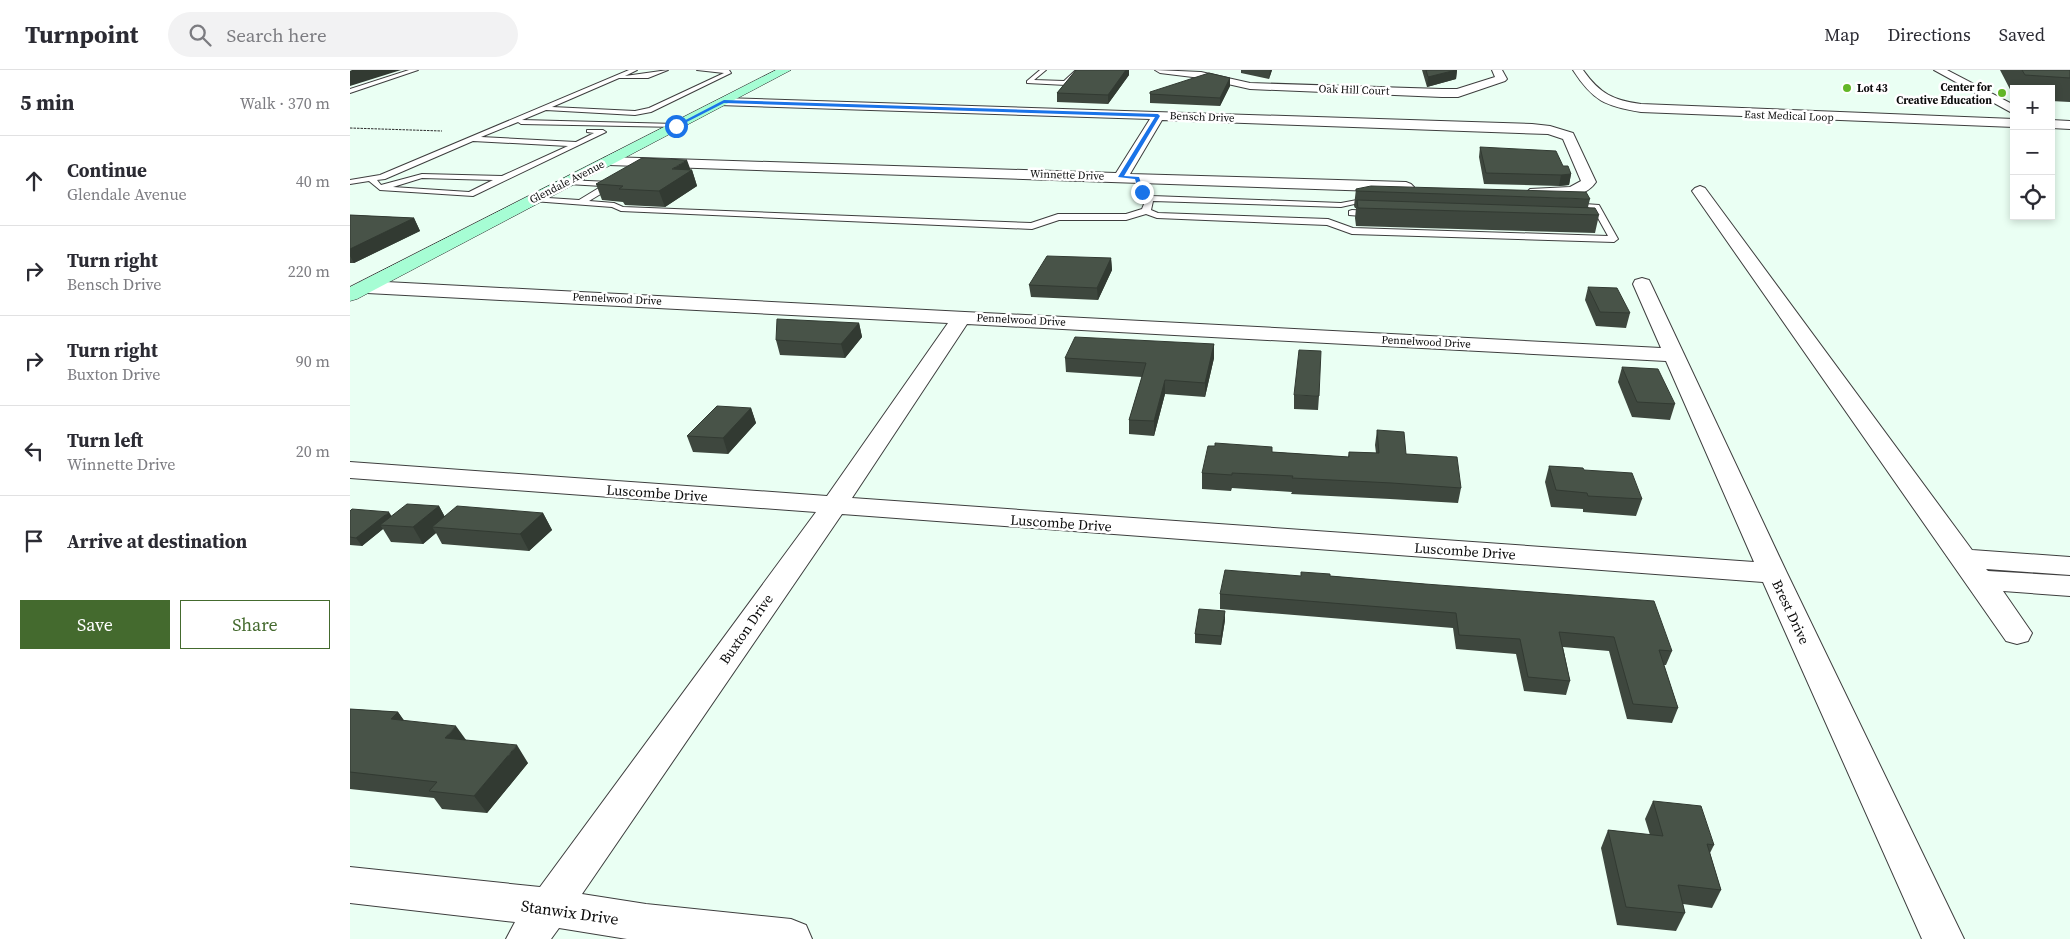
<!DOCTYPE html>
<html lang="en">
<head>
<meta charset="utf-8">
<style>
	body { margin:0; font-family:"Source Serif 4",serif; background:#f2f2f3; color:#2b2b33 }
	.controls { position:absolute; right:15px; top:15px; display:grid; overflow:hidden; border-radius:0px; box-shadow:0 2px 8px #0003 }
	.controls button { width:45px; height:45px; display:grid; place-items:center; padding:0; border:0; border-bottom:1px solid #e1e1e2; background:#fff; color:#2b2b33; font:25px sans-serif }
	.stop { position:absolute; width:15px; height:15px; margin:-11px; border:4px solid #1a73e8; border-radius:50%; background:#fff }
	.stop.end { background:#1a73e8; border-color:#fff; box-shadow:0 1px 5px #0008 }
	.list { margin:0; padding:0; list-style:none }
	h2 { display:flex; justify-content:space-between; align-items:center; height:65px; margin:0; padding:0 20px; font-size:21px }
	h2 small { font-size:16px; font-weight:400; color:#7c7c81 }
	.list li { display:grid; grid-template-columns:32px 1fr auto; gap:15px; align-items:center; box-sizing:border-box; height:90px; padding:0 20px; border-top:1px solid #e1e1e2 }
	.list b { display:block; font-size:19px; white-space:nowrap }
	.list p { margin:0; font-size:16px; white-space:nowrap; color:#7c7c81 }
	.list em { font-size:16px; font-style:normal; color:#7c7c81 }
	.actions { display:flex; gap:10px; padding:15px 20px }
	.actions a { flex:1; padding:11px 0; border:1px solid #446a2e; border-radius:0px; text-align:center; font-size:18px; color:#446a2e }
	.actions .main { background:#446a2e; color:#fff }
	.icon { flex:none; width:28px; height:28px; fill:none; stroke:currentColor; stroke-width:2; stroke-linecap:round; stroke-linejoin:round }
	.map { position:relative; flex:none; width:1720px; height:869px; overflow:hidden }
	header { display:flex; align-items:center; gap:30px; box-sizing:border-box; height:70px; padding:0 25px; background:#fff; border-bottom:1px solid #e1e1e2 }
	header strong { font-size:24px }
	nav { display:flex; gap:28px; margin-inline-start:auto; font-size:18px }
	.search { width:350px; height:45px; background:#f2f2f3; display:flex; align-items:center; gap:12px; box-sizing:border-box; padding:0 18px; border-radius:28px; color:#7c7c81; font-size:19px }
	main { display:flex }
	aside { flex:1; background:#fff }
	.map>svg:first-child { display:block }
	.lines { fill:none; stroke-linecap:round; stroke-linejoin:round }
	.service-casing { stroke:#3e3e3e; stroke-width:2 }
	.minor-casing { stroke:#3e3e3e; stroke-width:2 }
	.secondary-casing { stroke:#2d2d2d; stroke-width:1 }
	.path { stroke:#2d2d2d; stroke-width:1; stroke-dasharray:2.5 1; stroke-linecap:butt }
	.service { fill:#fff; fill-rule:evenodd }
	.minor { fill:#fff; fill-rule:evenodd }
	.secondary { fill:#a6fdd4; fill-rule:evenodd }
	.wall { fill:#3e473e }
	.shaded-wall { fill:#323a32 }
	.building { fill:#485348; stroke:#323a32 }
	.route { fill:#1a73e8 }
	.poi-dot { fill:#63b727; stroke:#fff; stroke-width:2 }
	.labels { text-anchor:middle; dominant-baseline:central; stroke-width:5; stroke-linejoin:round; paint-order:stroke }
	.far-poi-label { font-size:11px; font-weight:bold; fill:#0b0b0b; stroke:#fff; text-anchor:end }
	.far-street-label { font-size:11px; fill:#0b0b0b; stroke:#fff }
	.street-label { font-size:14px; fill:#0b0b0b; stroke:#fff }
	.near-street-label { font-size:16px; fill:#0b0b0b; stroke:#fff }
</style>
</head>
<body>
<header>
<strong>Turnpoint</strong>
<div class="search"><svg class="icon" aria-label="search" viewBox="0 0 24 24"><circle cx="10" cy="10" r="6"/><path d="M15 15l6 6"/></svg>Search here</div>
<nav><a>Map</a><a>Directions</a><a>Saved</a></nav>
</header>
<main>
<aside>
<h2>5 min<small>Walk · 370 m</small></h2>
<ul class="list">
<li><svg class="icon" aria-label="ahead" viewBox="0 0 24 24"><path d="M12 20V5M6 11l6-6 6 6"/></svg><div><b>Continue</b><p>Glendale Avenue</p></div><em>40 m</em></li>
<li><svg class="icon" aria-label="right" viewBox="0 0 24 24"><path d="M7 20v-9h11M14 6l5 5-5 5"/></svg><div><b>Turn right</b><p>Bensch Drive</p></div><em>220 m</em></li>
<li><svg class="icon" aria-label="right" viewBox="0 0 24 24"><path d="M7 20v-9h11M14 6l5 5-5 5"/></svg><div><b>Turn right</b><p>Buxton Drive</p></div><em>90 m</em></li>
<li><svg class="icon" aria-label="left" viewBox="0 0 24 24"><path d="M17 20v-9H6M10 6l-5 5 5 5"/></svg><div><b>Turn left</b><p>Winnette Drive</p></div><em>20 m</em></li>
<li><svg class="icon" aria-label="arrive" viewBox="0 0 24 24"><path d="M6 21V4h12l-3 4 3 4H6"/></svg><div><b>Arrive at destination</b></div></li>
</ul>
<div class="actions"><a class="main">Save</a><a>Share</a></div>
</aside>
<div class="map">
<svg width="1720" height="869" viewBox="0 0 1720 869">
	<rect width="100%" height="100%" fill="#eafff3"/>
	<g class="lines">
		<defs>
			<path id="service" d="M59,0H68L0,23V19Z
				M279,0H287L275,6L318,0L298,8H269L202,37L285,41L299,38L374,3L347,0H379L381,3L301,42L285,45L196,40L172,50L326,54L328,55V57L171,54L168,52L131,67L226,72L244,63L237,62V60H253L256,62L123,126L30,120L19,111L0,114V110L30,105ZM123,71L218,76L152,106L72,104L31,115L27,110L35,109ZM72,108L143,110L119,122L43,117Z
				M690,0H696L684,10L714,11L726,0H732L716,15L677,13V11Z
				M784,106H790L796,121L802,126L991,133L1023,127L1027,129L991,137L803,131L801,140L808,143L978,149L1003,158L1258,166L1243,139L1217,137L1216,135L1220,133L1249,135L1268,169L1264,172L1002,164L977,155L807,148L796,144L776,150H709L682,159L271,141L262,137L183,131L179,129L183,127L229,130L252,116L218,114H215V110L261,112H264V116L239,131L264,133L273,137L681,153L708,144H776L792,139L796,129L788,122Z
				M1002,140L1024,141L1028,144L1024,147L999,145V141Z"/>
			<path id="minor" d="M805,0L851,2L900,13L1092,19H1107L1145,7L1142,0H1152L1157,9L1155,11L1108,27H1092L900,19L851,8L810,3Z
				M1223,0H1233C1250,24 1263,30 1291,34L1664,49V57L1291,42C1255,36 1243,31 1223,0Z
				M1584,0H1597L1664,35V44Z
				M373,28L1182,54L1200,56L1223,63L1246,112C1233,131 1200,130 1180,125L1177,122L1180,119L1220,117L1231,111L1213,69L1198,64L812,50L780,104L1056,112L1061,114L1064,117L1061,120L1056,122L259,95L254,94L252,91L254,88L259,87L766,103L800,49L369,35L367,32Z
				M1701,50L1720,51V59L1701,58Z
				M1350,116L1355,118L1622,480L1720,487V505L1636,499L1638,501L1720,506V526L1653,521L1682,563L1678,571L1667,574L1656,571L1342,121L1345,118Z
				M1292,208L1299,210L1301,214L1437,503L1614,869H1572L1413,512L492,444L232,824L296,834L441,849L456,855L462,869H277L209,858L201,869H156L165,852L0,833V797L190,817L466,442L0,408V392L477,426L598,253L17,223L10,221L8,217L10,213L17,211L1311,278L1283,214L1285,210ZM617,254L1316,291L1404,492L502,428Z"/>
			<path id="secondary" d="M426,0H441L7,229L0,231V217Z"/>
		</defs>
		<use href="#service" class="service-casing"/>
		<use href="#minor" class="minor-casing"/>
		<use href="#secondary" class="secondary-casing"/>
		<path class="path" d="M0,58L92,61"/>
		<use href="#service" class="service"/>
		<use href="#minor" class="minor"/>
		<use href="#secondary" class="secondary"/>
	</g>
	<path class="wall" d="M726,0H779V5L758,34L707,32V23Z
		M891,0H922L919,9L891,3Z
		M1072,0H1107L1106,9L1077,17Z
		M1650,0H1720V32L1701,31V19H1664V27Z
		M880,8V16L870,36L800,33V22Z
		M1130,77L1213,96L1221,104L1219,115L1209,116L1134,114L1129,87Z
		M340,100H342L347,116L315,137L275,135L273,132L252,130L246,114Z
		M1006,119L1240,129L1238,137L1249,145L1245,163L1006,156L1005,148L1006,138H1005L1004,136Z
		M0,145L64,148L70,161L4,193H0Z
		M761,188L762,200L748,230L681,227L679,215Z
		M1238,217L1280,243L1276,258L1246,256L1235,230Z
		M509,253L512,267L495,288L430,285L426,270Z
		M864,274V288L855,327L815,324L804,366L779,364V350L792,307L716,302L715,288Z
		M1272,297L1325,334L1320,350L1282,347L1268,312Z
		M944,325L969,326L968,340L944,339Z
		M401,338L406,353L378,384L343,382L337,366Z
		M1027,360L1056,384L1111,418L1108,433L1040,429L941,424L942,422L882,418L881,421L852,419V403L922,382L998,387L999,382L1026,383L1025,375Z
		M1199,396L1234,400L1292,429L1286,446L1233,442V439L1201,437L1195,412Z
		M89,436L95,447L193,443L202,460L179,481L92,474L86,463L73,474L41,472L33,459L12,476L0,475V441L42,446Z
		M951,506H980L1075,514L1322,581L1316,595H1314L1328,638L1322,653L1277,649L1259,581L1213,577L1220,611L1216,625L1174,621L1166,584L1106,579L1103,558L870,539V524Z
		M875,550L871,575L845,573V564Z
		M0,639L48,642L54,651L116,670L178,693L137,743L92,739L84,728L0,719Z
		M1303,731L1364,775L1360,783L1371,820L1362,838L1333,834L1335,843L1326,861L1267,855L1251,778L1258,760L1300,765L1295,749Z"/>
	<path class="shaded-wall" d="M2,0H51L0,16V1Z
		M776,0H779V5L758,34V25Z
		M920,0H922L919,9Z
		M1107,0L1106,9L1077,17L1078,7Z
		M880,8V16L870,36V28Z
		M337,90L341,101L342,100L347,116L315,137L309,121L322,99Z
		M1221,104L1219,115L1209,116L1211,105Z
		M64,148L70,161L4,193L0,186V179Z
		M761,188L762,200L748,230L747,218Z
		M509,253L512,267L495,288L491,274Z
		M864,274V288L855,327V313Z
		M815,310V324L804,366V351Z
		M401,338L406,353L378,384L373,368Z
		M89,436L98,453L82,457L86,463L73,474L63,457Z
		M39,442L44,450L30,455L33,459L12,476L6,468Z
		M193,443L202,460L179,481L170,464Z
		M875,541V550L871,575V566Z
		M48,642L61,660L41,649Z
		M106,656L119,674L95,668Z
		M167,675L178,693L137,743L124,726Z"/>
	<path class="building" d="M726,0H776L758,25L707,23Z
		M1076,0H1106L1078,7Z
		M1672,0H1720V8L1675,5Z
		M859,3L880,8L870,28L800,24V22Z
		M1130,77L1206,81L1213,96H1218L1221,104L1211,105L1136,103Z
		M292,88L337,90L322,99L342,100L309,121L269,119L273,116L246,114Z
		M1021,116L1236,122L1240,129L1006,121V119Z
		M1007,130L1245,138L1249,145L1008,138Z
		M0,145L64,148L0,179Z
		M697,186L761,188L747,218L679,215Z
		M1238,217L1267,218L1280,243L1250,242Z
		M427,249L509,253L491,274L426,270Z
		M725,267L864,274L855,313L815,310L804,351L779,350L796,293L715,288Z
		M949,280L971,281L969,326L944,325Z
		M1272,297L1308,299L1325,334L1287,332Z
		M367,336L401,338L373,368L337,366Z
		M1027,360L1054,362L1056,384L1107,387L1111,418L1042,413L942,408L943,406L882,403V405L852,403L858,376H865V373L922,377V382L999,387V382L1029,383Z
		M1199,396L1233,398L1234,400L1282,403L1292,429L1238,426L1237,423L1206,420Z
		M57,434L89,436L63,457L30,455Z
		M107,436L193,443L170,464L82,457Z
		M2,439L39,442L6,468L0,467V441Z
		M875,500L951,506V502L980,504V506L1075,514L1304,531L1322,581L1309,580L1328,638L1283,634L1264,567L1209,562L1220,611L1178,607L1170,569L1109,565L1106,543L870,524Z
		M849,539L875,541L871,566L845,564Z
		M0,639L48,642L41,649L106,656L95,668L167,675L124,726L79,721L87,712L0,702Z
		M1303,731L1351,736L1364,775L1357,774L1371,820L1328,815L1335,843L1276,837L1258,760L1313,766Z"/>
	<path class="route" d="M374,30L808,44L810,46L774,106L789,107L794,122L792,124L789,122L785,109L768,107L805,47L374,33L327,57L324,56Z"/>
	<g class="poi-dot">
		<circle cx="1497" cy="18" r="5"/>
		<circle cx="1652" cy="23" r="5"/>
	</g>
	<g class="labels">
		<g class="far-poi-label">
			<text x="1642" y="17">Center for<tspan x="1642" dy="13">Creative Education</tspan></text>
			<text x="1507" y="18" text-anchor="start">Lot 43</text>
		</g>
		<g class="far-street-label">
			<text transform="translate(1004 20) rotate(2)">Oak Hill Court</text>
			<text transform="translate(1439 46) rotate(2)">East Medical Loop</text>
			<text transform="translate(852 47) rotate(2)">Bensch Drive</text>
			<text transform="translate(717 105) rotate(2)">Winnette Drive</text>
			<text transform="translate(217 112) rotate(-27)">Glendale Avenue</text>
			<text transform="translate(267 229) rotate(3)">Pennelwood Drive</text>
			<text transform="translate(671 250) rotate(3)">Pennelwood Drive</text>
			<text transform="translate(1076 272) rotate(3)">Pennelwood Drive</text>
		</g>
		<g class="street-label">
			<text transform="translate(307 423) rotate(4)">Luscombe Drive</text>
			<text transform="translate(711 453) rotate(4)">Luscombe Drive</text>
			<text transform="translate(1115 481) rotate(4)">Luscombe Drive</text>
			<text transform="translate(1441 542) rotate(65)">Brest Drive</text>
			<text transform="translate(396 559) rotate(-55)">Buxton Drive</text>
		</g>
		<g class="near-street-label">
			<text transform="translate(220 842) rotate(8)">Stanwix Drive</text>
		</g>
	</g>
</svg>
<div class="controls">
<button>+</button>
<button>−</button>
<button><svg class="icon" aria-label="locate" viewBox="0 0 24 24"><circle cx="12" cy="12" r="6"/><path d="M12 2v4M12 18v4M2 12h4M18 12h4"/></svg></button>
</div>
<div class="stop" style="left:326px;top:56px"></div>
<div class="stop end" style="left:792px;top:122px"></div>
</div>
</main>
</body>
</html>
